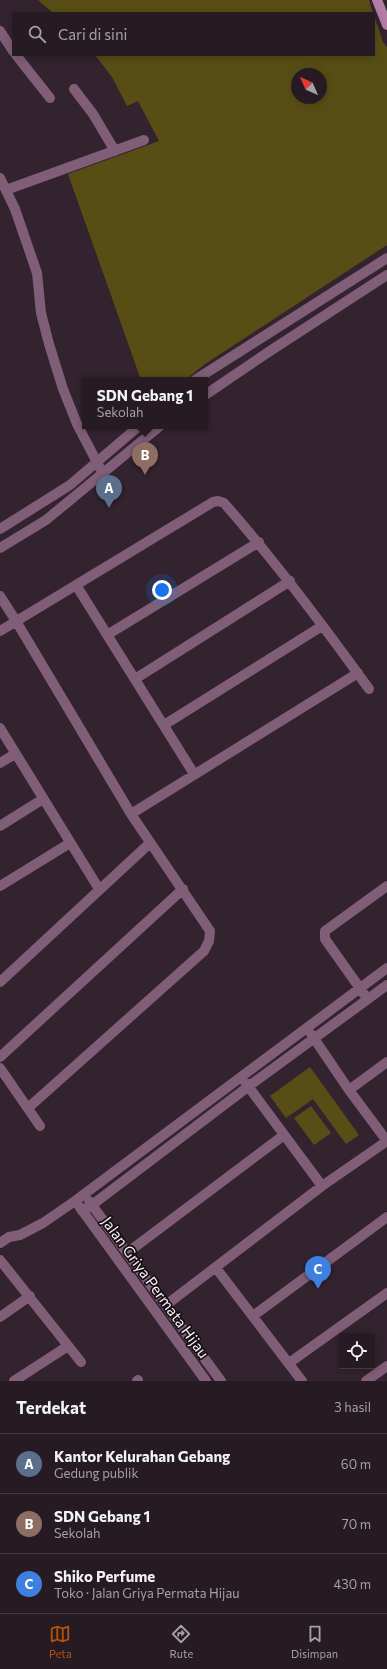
<!DOCTYPE html>
<html lang="id">
<head>
<meta charset="utf-8">
<style>
	body { margin:0; font-family:Commissioner,sans-serif; background:#322730; color:#f1f3f6 }
	.controls { position:absolute; right:12px; bottom:12px; display:grid; overflow:hidden; border-radius:0px; box-shadow:0 2px 10px #0003 }
	.controls button { width:36px; height:36px; display:grid; place-items:center; padding:0; border:0; border-bottom:1px solid #423841; background:#261a23; color:#f1f3f6; font:20px sans-serif }
	.compass { position:absolute; left:291px; top:68px; width:36px; height:36px; border-radius:50%; background:#261a23; box-shadow:0 2px 10px #0003; rotate:315deg }
	.you { position:absolute; left:162px; top:590px; width:14px; height:14px; margin:-10px; border:3px solid #fff; border-radius:50%; background:#1a73e8; box-shadow:0 0 0 6px #1a73e833 }
	.badge { display:grid; place-items:center; width:26px; height:26px; border-radius:50%; background:#b45309; color:#fff; font-size:13px; font-weight:700 }
	.pin { position:absolute; translate:-50% -33px; filter:drop-shadow(0 1px 2px #0008) }
	.pin::after { content:''; position:absolute; top:21px; width:14px; height:12px; background:inherit; clip-path:polygon(0 0,100% 0,50% 100%) }
	.popup { position:absolute; left:82px; top:377px; width:126px; height:52px; box-sizing:border-box; display:grid; place-content:center; border-radius:0px; background:#261a23; filter:drop-shadow(0 1px 3px #0005); font-size:13px; white-space:nowrap; color:#a4a1a6 }
	.popup b { font-size:15px; color:#f1f3f6 }
	.popup::after { content:''; position:absolute; left:50%; top:100%; margin-left:-8px; border:8px solid transparent; border-top-color:#261a23 }
	.list { margin:0; padding:0; list-style:none }
	h2 { display:flex; justify-content:space-between; align-items:center; height:52px; margin:0; padding:0 16px; font-size:17px }
	h2 small { font-size:13px; font-weight:400; color:#a4a1a6 }
	.list li { display:grid; grid-template-columns:26px 1fr auto; gap:12px; align-items:center; box-sizing:border-box; height:60px; padding:0 16px; border-top:1px solid #423841 }
	.list b { display:block; font-size:15px; white-space:nowrap }
	.list p { margin:0; font-size:13px; white-space:nowrap; color:#a4a1a6 }
	.list em { font-size:13px; font-style:normal; color:#a4a1a6 }
	.icon { flex:none; width:22px; height:22px; fill:none; stroke:currentColor; stroke-width:2; stroke-linecap:round; stroke-linejoin:round }
	.map { position:relative; flex:none; width:387px; height:1381px; overflow:hidden }
	.search { position:absolute; background:#261a23; box-shadow:0 2px 10px #0003; left:12px; right:12px; top:12px; height:44px; display:flex; align-items:center; gap:10px; box-sizing:border-box; padding:0 14px; border-radius:0px; color:#a4a1a6; font-size:15px }
	.sheet { height:232px; background:#261a23 }
	nav { display:flex; justify-content:space-around; align-items:center; box-sizing:border-box; height:56px; border-top:1px solid #423841; background:#261a23; font-size:11px; color:#a4a1a6 }
	nav a { display:grid; justify-items:center; gap:2px }
	nav .on { color:#b45309 }
	.map>svg:first-child { display:block }
	.green { fill:#584e15; fill-rule:evenodd }
	.lines { fill:none; stroke-linecap:round; stroke-linejoin:round }
	.minor { stroke:#805e77; stroke-width:10 }
	.tertiary { stroke:#805e77; stroke-width:10 }
	.secondary { stroke:#b27ca4; stroke-width:10 }
	.labels { text-anchor:middle; dominant-baseline:central; stroke-width:3.5; stroke-linejoin:round; paint-order:stroke }
	.street-label { font-size:15px; fill:#faeff7; stroke:#160f14 }
</style>
</head>
<body>
<div class="map">
<svg width="387" height="1381" viewBox="0 0 387 1381">
	<rect width="100%" height="100%" fill="#33232f"/>
	<path class="green" d="M38,0H369L373,13H53Z
		M374,15L383,42L387,47V245L205,364L185,380H141L68,174L159,141L138,101L127,106L112,77L95,55H374ZM297,74H321V98H297Z
		M310,1067L359,1135L346,1144L313,1099L286,1118L270,1096Z
		M311,1106L331,1133L314,1145L294,1118Z"/>
	<g class="lines">
		<path class="minor" d="M0,31L13,51
			M16,55L50,98
			M74,89L93,114L115,151
			M0,178L15,209L37,273L41,313L49,344L63,389L77,424L102,472
			M6,190L144,140
			M76,585L213,502L218,501L224,503C276,562 323,625 369,689
			M0,596L16,621L131,814L210,931L209,941L204,951L28,1108
			M0,631L76,585L194,774
			M107,635L259,542
			M135,679L290,581
			M164,725L322,626
			M0,728L99,889
			M0,763L15,754
			M131,814L358,673
			M0,826L43,799
			M0,886L70,843
			M0,982L150,843
			M364,994L325,939V931L387,886
			M311,1034L349,1090L387,1141
			M0,1057L183,889
			M0,1068L40,1126
			M245,1082L322,1186
			M349,1090L387,1062
			M89,1201L221,1381
			M79,1206L206,1381
			M82,1211L92,1205L249,1086L387,985
			M0,1243L9,1237L20,1235L43,1223L75,1201L387,968
			M127,1253L284,1135
			M0,1260L81,1362
			M216,1268L302,1381
			M166,1305L322,1186L387,1141
			M253,1316L387,1217
			M0,1317L30,1296
			M289,1363L387,1293
			M14,1381L68,1346
			M137,1381L138,1380
			M366,1381L387,1366"/>
		<path class="tertiary" d="M195,380L387,258
			M205,395L270,351L387,275
			M0,529L70,485L139,426
			M0,548L46,520L160,426"/>
		<path class="secondary" d="M377,0L387,25"/>
	</g>
	<g class="labels">
		<g class="street-label">
			<text transform="translate(156 1287) rotate(54)">Jalan Griya Permata Hijau</text>
		</g>
	</g>
</svg>
<div class="controls">
<button><svg class="icon" aria-label="locate" viewBox="0 0 24 24"><circle cx="12" cy="12" r="6"/><path d="M12 2v4M12 18v4M2 12h4M18 12h4"/></svg></button>
</div>
<svg class="compass" viewBox="-18 -18 36 36"><path d="M0-13l5 13h-10z" fill="#e53935"/><path d="M0 13l5-13h-10z" fill="#a4a1a6"/></svg>
<div class="you"></div>
<div class="pin badge" style="left:109px;top:508px;background:#5c6f8a">A</div>
<div class="pin badge" style="left:145px;top:475px;background:#8d6e63">B</div>
<div class="popup"><b>SDN Gebang 1</b>Sekolah</div>
<div class="pin badge" style="left:318px;top:1289px;background:#3f7fe0">C</div>
<div class="search"><svg class="icon" aria-label="search" viewBox="0 0 24 24"><circle cx="10" cy="10" r="6"/><path d="M15 15l6 6"/></svg>Cari di sini</div>
</div>
<section class="sheet">
<h2>Terdekat<small>3 hasil</small></h2>
<ul class="list">
<li><span class="badge" style="background:#5c6f8a">A</span><div><b>Kantor Kelurahan Gebang</b><p>Gedung publik</p></div><em>60 m</em></li>
<li><span class="badge" style="background:#8d6e63">B</span><div><b>SDN Gebang 1</b><p>Sekolah</p></div><em>70 m</em></li>
<li><span class="badge" style="background:#3f7fe0">C</span><div><b>Shiko Perfume</b><p>Toko · Jalan Griya Permata Hijau</p></div><em>430 m</em></li>
</ul>
</section>
<nav>
<a class="on"><svg class="icon" aria-label="map" viewBox="0 0 24 24"><path d="M3 6l6-2 6 2 6-2v14l-6 2-6-2-6 2zM9 4v14M15 6v14"/></svg>Peta</a>
<a><svg class="icon" aria-label="directions" viewBox="0 0 24 24"><path d="M12 3l9 9-9 9-9-9zM9 14v-3h6M13 9l2 2-2 2"/></svg>Rute</a>
<a><svg class="icon" aria-label="saved" viewBox="0 0 24 24"><path d="M7 4h10v16l-5-4-5 4z"/></svg>Disimpan</a>
</nav>
</body>
</html>
